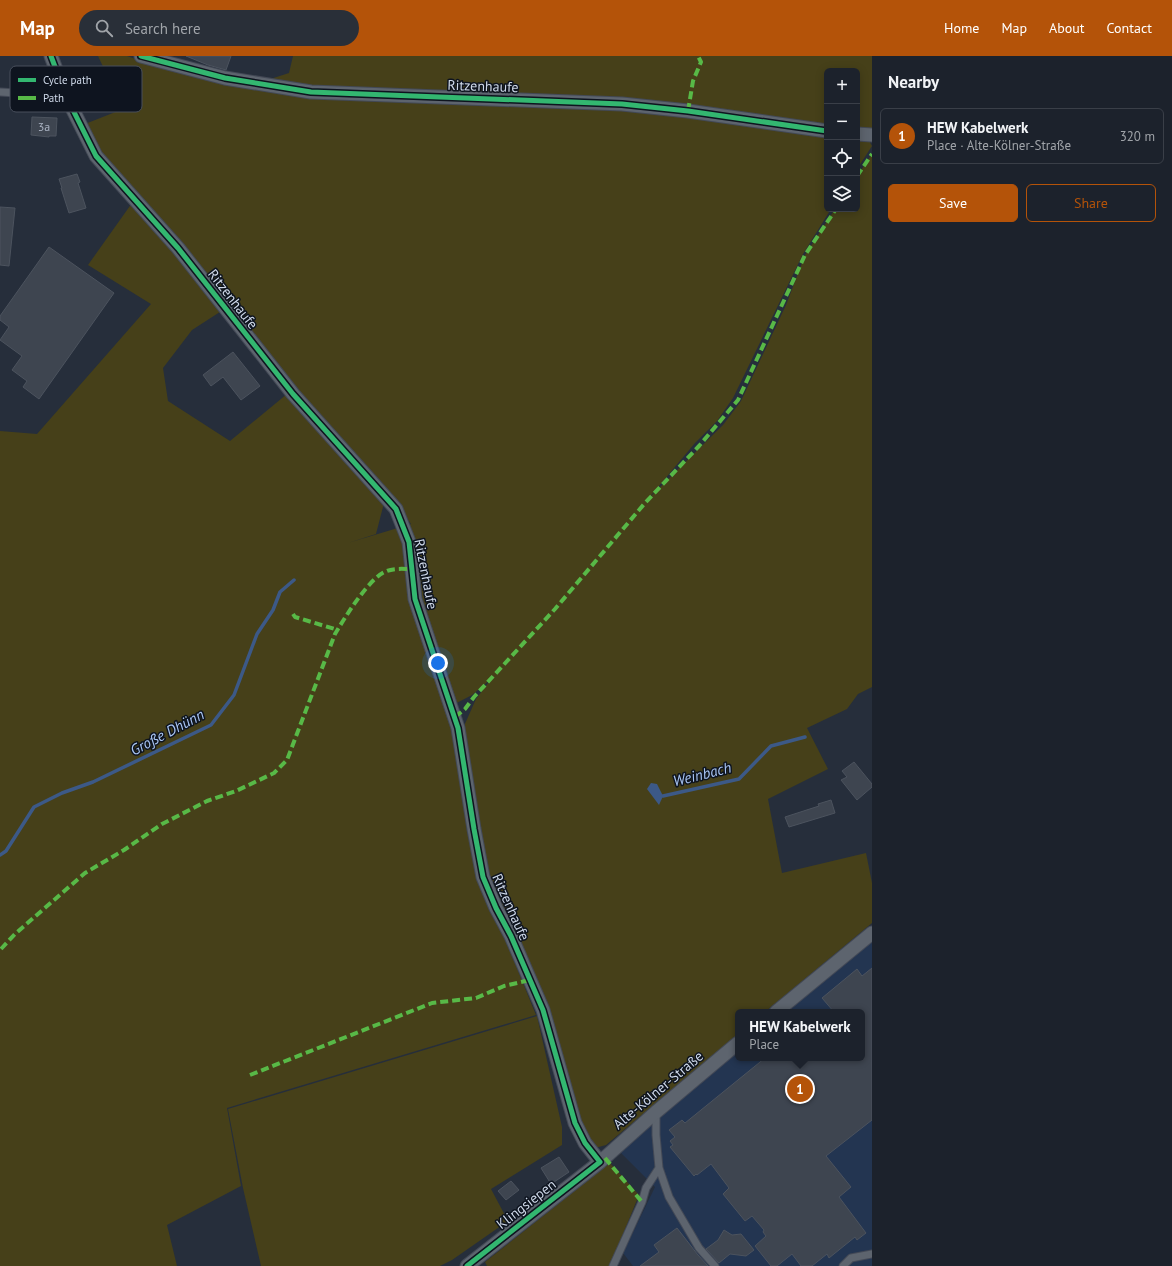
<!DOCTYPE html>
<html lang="en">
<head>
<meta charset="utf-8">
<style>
	body { margin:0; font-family:"PT Sans",sans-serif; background:#292f38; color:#f1f3f6 }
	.controls { position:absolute; right:12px; top:12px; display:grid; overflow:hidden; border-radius:6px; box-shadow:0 2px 10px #0003 }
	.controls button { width:36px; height:36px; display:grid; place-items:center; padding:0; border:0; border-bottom:1px solid #3a3f48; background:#1c222c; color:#f1f3f6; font:20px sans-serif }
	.you { position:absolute; left:438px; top:607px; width:14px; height:14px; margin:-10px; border:3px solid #fff; border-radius:50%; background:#1a73e8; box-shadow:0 0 0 6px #1a73e833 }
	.badge { display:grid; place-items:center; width:26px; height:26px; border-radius:50%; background:#b45309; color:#fff; font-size:13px; font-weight:700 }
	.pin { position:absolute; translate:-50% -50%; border:2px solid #fff; box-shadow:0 1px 4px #0006 }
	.popup { position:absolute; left:735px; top:953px; width:130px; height:52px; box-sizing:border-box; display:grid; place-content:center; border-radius:6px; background:#1c222c; filter:drop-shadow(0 1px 3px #0005); font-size:13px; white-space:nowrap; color:#a0a4a9 }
	.popup b { font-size:15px; color:#f1f3f6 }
	.popup::after { content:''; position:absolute; left:50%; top:100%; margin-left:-8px; border:8px solid transparent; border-top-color:#1c222c }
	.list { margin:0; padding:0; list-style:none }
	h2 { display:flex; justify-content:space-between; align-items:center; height:52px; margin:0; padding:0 16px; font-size:17px }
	h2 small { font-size:13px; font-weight:400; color:#a0a4a9 }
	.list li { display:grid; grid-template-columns:26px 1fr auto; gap:12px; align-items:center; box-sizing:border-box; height:56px; margin:0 8px 8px; padding:0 8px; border:1px solid #3a3f48; border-radius:6px }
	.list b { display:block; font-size:15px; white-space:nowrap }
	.list p { margin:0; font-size:13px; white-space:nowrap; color:#a0a4a9 }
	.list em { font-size:13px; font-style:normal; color:#a0a4a9 }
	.actions { display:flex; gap:8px; padding:12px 16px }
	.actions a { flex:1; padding:9px 0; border:1px solid #b45309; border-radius:6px; text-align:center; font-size:14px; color:#b45309 }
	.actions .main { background:#b45309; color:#fff }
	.icon { flex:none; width:22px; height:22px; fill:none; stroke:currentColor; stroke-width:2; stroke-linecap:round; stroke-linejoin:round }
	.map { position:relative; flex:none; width:872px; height:1210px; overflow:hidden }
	header { display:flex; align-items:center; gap:24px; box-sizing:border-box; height:56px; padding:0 20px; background:#b45309; color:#fff }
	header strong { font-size:19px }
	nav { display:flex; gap:22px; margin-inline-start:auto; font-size:14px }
	.search { width:280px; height:36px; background:#292f38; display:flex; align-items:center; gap:10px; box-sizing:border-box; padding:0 14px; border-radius:22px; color:#a0a4a9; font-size:15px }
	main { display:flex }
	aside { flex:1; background:#1c222c }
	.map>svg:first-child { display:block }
	.built { fill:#233551 }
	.green { fill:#464019 }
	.water { fill:#3c5987 }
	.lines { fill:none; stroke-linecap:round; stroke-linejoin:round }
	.stream { stroke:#3c5987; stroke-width:3.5 }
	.building { fill:#3e4550; stroke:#4c535e }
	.lane-casing { stroke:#434956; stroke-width:9 }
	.street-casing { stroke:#434956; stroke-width:15 }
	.lane { stroke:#5d646e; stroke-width:7 }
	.street { stroke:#5d646e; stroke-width:13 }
	.quiet { stroke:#58b947; stroke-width:4; stroke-dasharray:8 4; stroke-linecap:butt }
	.cycleway-casing { stroke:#0e141f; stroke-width:8 }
	.cycleway { stroke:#33b770; stroke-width:5 }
	.labels { text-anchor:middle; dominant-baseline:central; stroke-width:3; stroke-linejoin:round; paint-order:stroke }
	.number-label { font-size:12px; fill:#abb4c3 }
	.street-label { font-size:14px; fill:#cfd9e9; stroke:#0e141f }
	.water-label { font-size:15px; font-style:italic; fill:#a9c5f3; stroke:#0e141f }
	.key { fill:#0e141f; stroke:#484f5c; stroke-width:1 }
	.key-label { font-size:11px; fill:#cfd9e9 }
</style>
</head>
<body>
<header>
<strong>Map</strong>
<div class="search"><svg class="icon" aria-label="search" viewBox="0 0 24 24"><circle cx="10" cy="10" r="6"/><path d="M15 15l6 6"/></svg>Search here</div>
<nav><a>Home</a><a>Map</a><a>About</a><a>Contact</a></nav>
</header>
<main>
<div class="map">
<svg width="872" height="1210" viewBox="0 0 872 1210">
	<rect width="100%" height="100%" fill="#262e3b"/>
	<path class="built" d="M872,881V1210H633L623,1197L655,1131L613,1089L738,989V1002H862V956H779Z"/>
	<path class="green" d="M98,0H127L147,7L258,27L289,17L293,0H872V74L857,73V15H827V153H831L803,198L733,342L717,365L695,387L648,443L723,369L741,345L786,249L805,199L835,153H857V120L872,98V631L858,638L847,653L807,672L828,713L768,743L782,817L866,797L872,827V867L765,956H738V979L606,1089L595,1092L579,1065L517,879L488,820L464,670L476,643L491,623L472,639L447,652L456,673L467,775L477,822L490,856L505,883L536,959L227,1052L241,1130L167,1169L177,1210H0V375L37,378L151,248L88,209L132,147L223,254L192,274L163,312L168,345L230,385L287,338L384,447L376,478L348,487L411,468L398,449L298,335L101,99L85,68L123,53Z
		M857,82L868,83L872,90L857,113Z
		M537,960L562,1071V1089L491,1133L508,1165L452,1204L440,1210H261L243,1132L228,1053Z
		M610,1107L639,1139L610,1210H487L485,1206Z"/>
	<path class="water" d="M651,727L657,728L663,740L659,749L647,733Z"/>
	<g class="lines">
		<path class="stream" d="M663,740L739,723L771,690L805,681
			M0,799L6,795L34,751L62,737L93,726L211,669L234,639L257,578L273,554L280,536L294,524"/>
	</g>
	<path class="building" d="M186,0H231L226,14L208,9Z
		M32,61L57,62L56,80H49V81L31,79Z
		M77,118L80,126L78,127L86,152L69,157L61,132H62L59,123Z
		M0,151L15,152L9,210L0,209Z
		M49,191L114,237L39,343L23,331L27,325L12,314L22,300L0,284L9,271L0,264V260Z
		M233,296L260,330L241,344L223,321L211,330L203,319Z
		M854,706L872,728V731L857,744L841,724L847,721L842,715Z
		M831,744L835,757L789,771L785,761L819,750L818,748Z
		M872,912V1064L826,1100L851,1131L839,1141L866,1177L857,1184L855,1181L829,1202L827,1198L812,1210H801L792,1198L777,1210H771L755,1190L766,1180L763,1176L764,1174L752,1160L745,1165L723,1138L729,1132L711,1108L697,1119L696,1118L694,1120L670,1091L673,1089L670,1085L675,1081L669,1074L682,1064L685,1067L765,1002H862V956H834L822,942L857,913L862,920Z
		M559,1101L569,1116L551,1128L541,1112Z
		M511,1125L519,1134L506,1144L498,1135Z
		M677,1172L698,1199L708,1210H640L659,1196L654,1189Z
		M724,1174L732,1179L741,1178L754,1194L746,1200L730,1198L719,1207L706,1193L718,1184Z"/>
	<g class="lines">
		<defs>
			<path id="lane" d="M0,36L66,40
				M656,1056V1079L659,1112L669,1141L699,1192L715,1210
				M613,1210L642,1146L646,1132L659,1112
				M843,1210L851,1202L872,1198"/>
			<path id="street" d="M51,0L66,40L96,100L178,192L293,338L396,453L409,486L415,543L458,672L474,773L483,821L496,852L511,880L543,954L575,1067L585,1087L600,1106
				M141,0L225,22L311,36L622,48L688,55L827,75
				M857,78L872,79
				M776,956L872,877
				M467,1210L600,1106L656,1056L738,987"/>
		</defs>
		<use href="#lane" class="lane-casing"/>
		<use href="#street" class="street-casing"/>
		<use href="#lane" class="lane"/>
		<use href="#street" class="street"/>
		<path class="quiet" d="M688,55L693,25L701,6L698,0
			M857,120L872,98
			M293,558L295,561L338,574
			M455,661L465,653L474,641L555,553L645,447L699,390L738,344L805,199L836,153
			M1,893L15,878L85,817L124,794L162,768L207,745L236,735L274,717L287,704L335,578C344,563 370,520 387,515C394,512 404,513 412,513
			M250,1019L432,947L476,942L504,930L530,924
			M605,1102L642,1146"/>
		<defs>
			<path id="cycleway" d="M51,0L66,40L96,100L178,192L293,338L396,453L409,486L415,543L458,672L474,773L483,821L496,852L511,880L543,954L575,1067L585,1087L600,1106L467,1210
				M141,0L225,22L311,36L622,48L688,55L827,75"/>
		</defs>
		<use href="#cycleway" class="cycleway-casing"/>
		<use href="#cycleway" class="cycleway"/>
	</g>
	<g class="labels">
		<g class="number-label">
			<text x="44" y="70">3a</text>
		</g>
		<g class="street-label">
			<text transform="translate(483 30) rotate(2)">Ritzenhaufe</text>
			<text transform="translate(233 243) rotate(52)">Ritzenhaufe</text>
			<text transform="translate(426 518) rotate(79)">Ritzenhaufe</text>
			<text transform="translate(511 851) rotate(66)">Ritzenhaufe</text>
			<text transform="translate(658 1034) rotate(-40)">Alte-Kölner-Straße</text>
			<text transform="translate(526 1148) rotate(-38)">Klingsiepen</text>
		</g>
		<g class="water-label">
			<text transform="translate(167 676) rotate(-28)">Große Dhünn</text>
			<text transform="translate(702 718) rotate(-14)">Weinbach</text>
		</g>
	</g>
	<rect x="10" y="10" width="132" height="46" rx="6" class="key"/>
	<rect x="18" y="22" width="18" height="4" fill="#33b770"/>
	<rect x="18" y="40" width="18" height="4" fill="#58b947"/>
	<g class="key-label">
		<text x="43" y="28">Cycle path</text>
		<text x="43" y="46">Path</text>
	</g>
</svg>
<div class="controls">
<button>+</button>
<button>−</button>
<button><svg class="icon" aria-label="locate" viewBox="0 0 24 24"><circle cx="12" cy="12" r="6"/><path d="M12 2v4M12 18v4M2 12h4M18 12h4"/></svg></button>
<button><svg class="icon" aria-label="layers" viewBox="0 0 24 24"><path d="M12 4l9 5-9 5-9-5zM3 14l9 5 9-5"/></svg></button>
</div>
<div class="you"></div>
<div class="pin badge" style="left:800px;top:1033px">1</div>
<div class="popup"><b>HEW Kabelwerk</b>Place</div>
</div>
<aside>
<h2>Nearby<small></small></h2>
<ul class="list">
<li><span class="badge">1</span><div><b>HEW Kabelwerk</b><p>Place · Alte-Kölner-Straße</p></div><em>320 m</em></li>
</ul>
<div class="actions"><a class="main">Save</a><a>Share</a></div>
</aside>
</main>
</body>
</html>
